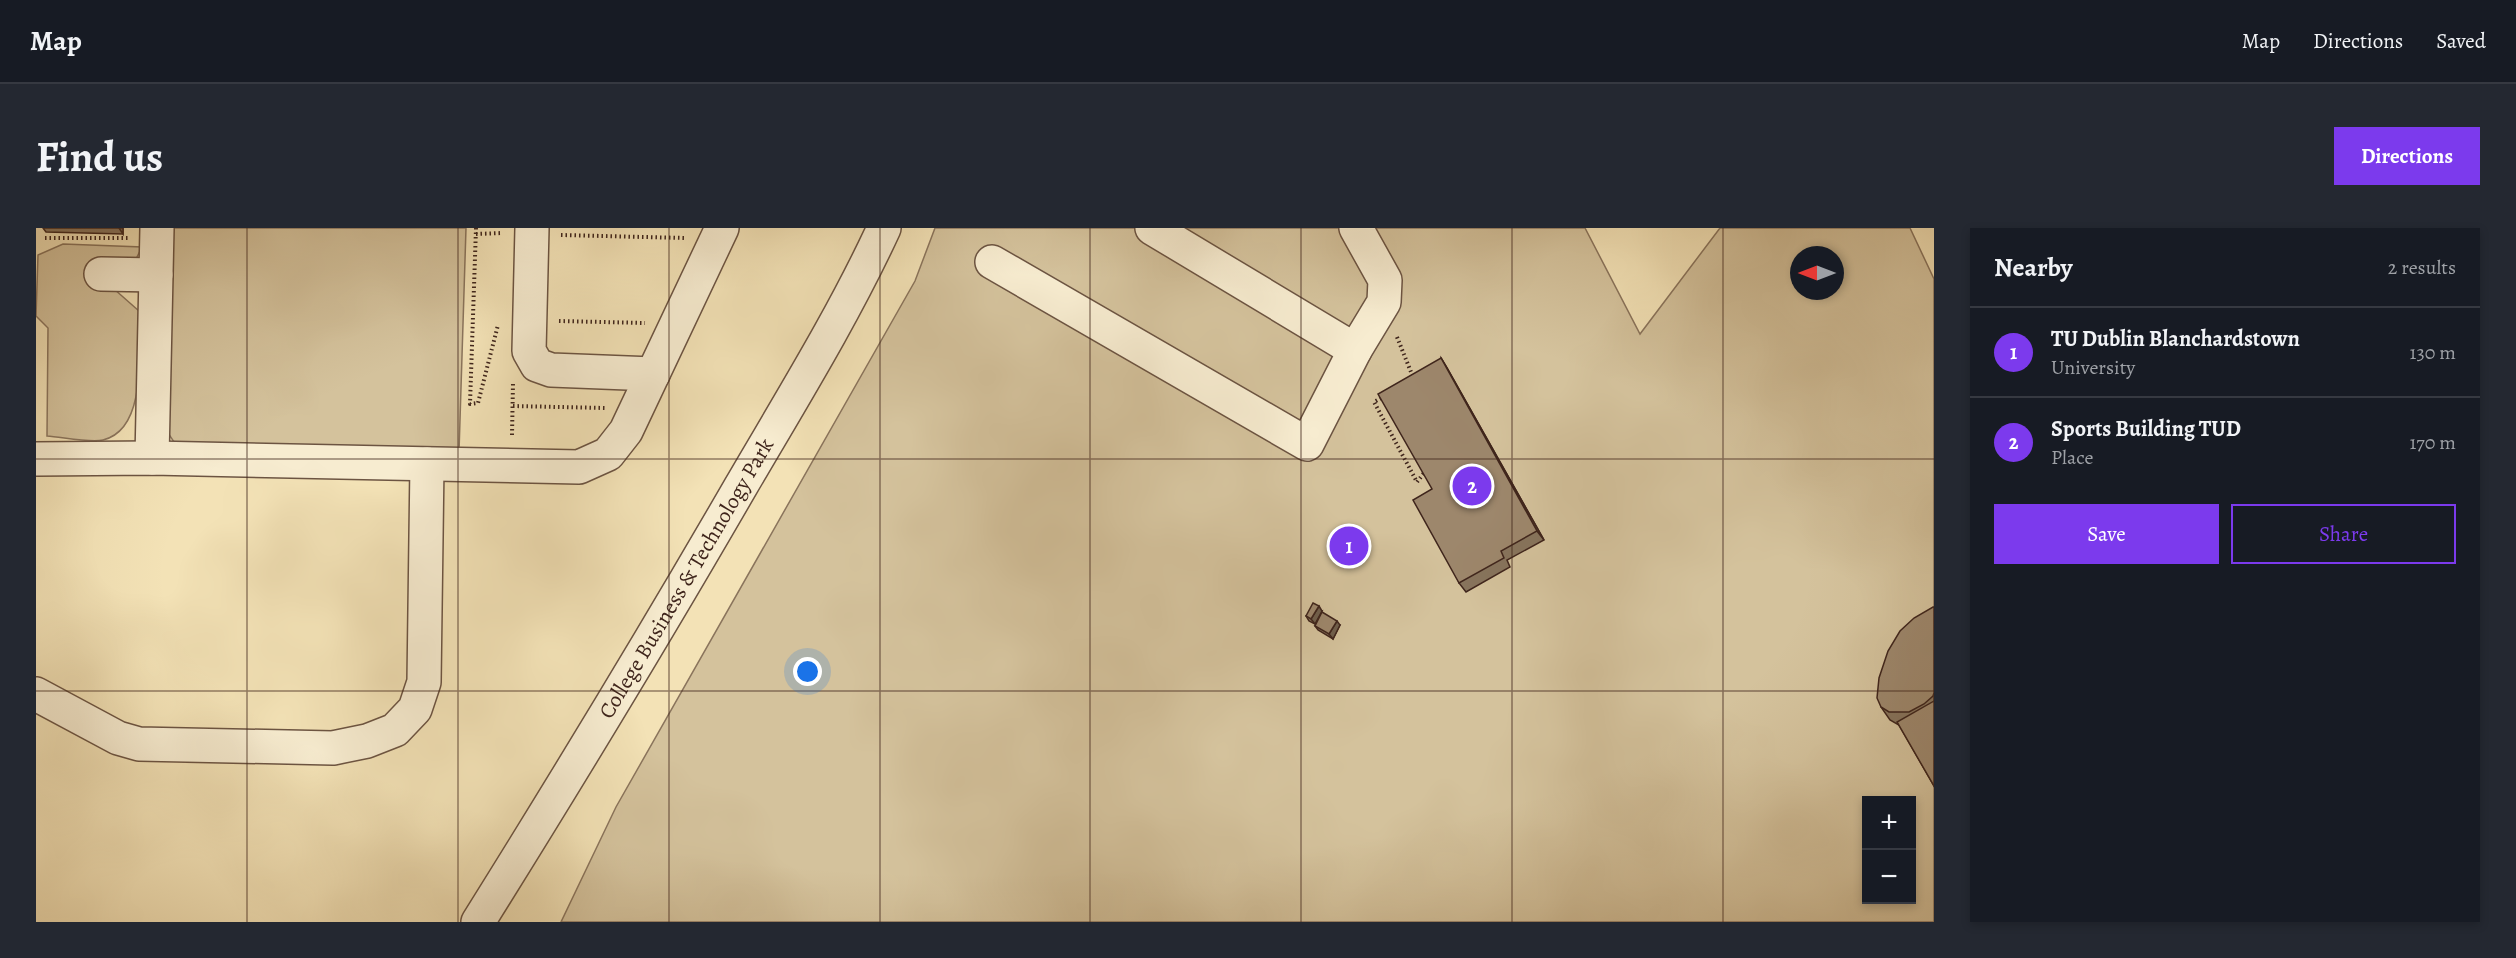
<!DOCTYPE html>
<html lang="en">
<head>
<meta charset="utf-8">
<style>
	body { margin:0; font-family:Alegreya,serif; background:#242831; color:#f1f3f6 }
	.controls { position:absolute; right:18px; bottom:18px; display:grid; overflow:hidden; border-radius:0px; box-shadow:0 3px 9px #0003 }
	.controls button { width:54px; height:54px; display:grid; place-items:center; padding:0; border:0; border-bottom:2px solid #363941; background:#171b24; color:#f1f3f6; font:30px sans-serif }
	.compass { position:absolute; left:1754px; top:18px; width:54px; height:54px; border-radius:50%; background:#171b24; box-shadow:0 3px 9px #0003; rotate:270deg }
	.you { position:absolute; left:772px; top:444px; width:21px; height:21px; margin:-15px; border:4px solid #fff; border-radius:50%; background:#1a73e8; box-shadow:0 0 0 9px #1a73e833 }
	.badge { display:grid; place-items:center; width:39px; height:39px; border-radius:50%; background:#7c3aed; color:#fff; font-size:20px; font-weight:700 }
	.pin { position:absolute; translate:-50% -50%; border:3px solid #fff; box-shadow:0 2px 6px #0006 }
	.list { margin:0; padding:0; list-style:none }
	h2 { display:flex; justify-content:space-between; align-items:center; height:78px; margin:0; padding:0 24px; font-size:26px }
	h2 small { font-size:20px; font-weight:400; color:#9ea1a6 }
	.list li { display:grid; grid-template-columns:39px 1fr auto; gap:18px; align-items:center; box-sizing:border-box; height:90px; padding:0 24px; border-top:2px solid #363941 }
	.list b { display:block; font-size:22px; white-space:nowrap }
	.list p { margin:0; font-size:20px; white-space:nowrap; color:#9ea1a6 }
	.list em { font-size:20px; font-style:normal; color:#9ea1a6 }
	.actions { display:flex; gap:12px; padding:18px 24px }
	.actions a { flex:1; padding:14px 0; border:2px solid #7c3aed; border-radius:0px; text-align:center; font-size:21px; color:#7c3aed }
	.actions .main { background:#7c3aed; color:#fff }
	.map { position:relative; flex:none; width:1898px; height:694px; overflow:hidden; border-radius:0px }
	header { display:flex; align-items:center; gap:36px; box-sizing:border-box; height:84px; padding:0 30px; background:#171b24; border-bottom:2px solid #363941 }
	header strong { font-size:28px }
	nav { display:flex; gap:33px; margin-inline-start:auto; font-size:21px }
	.intro { display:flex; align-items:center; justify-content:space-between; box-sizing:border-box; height:144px; padding:0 36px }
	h1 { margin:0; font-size:42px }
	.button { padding:15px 27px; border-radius:0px; background:#7c3aed; color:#fff; font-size:21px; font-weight:700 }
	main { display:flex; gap:36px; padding:0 36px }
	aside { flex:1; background:#171b24; border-radius:0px; box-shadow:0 3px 9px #0003 }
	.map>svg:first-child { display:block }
	.green { fill:#d4c29c; stroke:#8a745c; stroke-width:1.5; fill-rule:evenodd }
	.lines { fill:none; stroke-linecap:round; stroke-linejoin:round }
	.minor-casing { stroke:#6c5442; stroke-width:36 }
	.path { stroke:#3f251c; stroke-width:4; stroke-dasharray:1.5 3; stroke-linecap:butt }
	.minor { stroke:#f7ecd0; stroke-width:33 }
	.wall { fill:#87745d; stroke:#3f251c; stroke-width:1.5 }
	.shaded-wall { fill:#6e5e4c; stroke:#3f251c; stroke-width:1.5 }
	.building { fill:#9d876c; stroke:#3f251c; stroke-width:1.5 }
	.grid { fill:none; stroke:#3f251c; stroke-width:1.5; stroke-opacity:0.55 }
	.labels { text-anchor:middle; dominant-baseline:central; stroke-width:6; stroke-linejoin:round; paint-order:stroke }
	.street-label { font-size:22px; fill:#3f251c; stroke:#f7ecd0 }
</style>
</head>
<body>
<header>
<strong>Map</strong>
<nav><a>Map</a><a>Directions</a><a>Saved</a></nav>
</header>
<div class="intro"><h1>Find us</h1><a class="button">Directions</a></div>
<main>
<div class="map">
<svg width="1898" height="694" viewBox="0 0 1898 694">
	<rect width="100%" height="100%" fill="#f3e2b6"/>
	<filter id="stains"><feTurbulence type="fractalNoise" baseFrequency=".00333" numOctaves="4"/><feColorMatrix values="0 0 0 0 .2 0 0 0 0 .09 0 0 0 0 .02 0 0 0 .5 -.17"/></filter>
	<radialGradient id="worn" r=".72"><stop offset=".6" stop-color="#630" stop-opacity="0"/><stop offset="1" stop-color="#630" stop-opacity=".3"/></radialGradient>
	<path class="green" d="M135,0H430L423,224L140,217L130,202Z
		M899,0H1549L1604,106L1684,0H1874L1898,51V694H525L580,579L879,53ZM1763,27H1799V63H1763ZM1830,572H1876V672H1830Z
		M27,16L106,19L98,35L61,40V62L78,61L103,83C102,118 113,201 67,212C54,215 26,209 11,208L12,100L0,88L2,27Z"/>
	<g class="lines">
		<defs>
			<g id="minor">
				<path d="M496,0L493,123L501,137L515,142L617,146"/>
				<path d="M1116,0L1319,122L1348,74L1349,52L1320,0"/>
				<path d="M956,34L1271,216L1319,122"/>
				<path d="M65,46L120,47"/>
				<path d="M116,230L121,0"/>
				<path d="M0,231L116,230L543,239L572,226L590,203L686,0"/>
				<path d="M0,466L82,510L103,516L297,520L331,513L359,502L379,481L388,454L391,236"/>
				<path id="s1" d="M442,694C532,550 620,405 705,258C754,174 807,89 848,0"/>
			</g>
		</defs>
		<use href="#minor" class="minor-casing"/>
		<path class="path" d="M440,0L434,176L442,175L462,97
			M440,6L466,5
			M525,7L649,10
			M9,10H92
			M523,93L609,95
			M1361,109L1377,149
			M1349,168L1338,174L1381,254L1388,245
			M477,178L569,180
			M476,207L477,155"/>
		<use href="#minor" class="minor"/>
	</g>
	<path class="wall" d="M7,0H87V6L10,4Z
		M1405,130L1411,140L1508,312L1471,332L1474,339L1430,364L1423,355L1396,261Z
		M1898,379V558L1863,497L1854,492L1845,479Z
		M1286,383L1279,396L1273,393L1270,388Z
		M1304,397L1297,411L1282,402L1279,398Z"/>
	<path class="shaded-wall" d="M83,0H87V6Z
		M1405,130L1411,140L1508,312L1501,303Z
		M1283,378L1286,383L1279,396L1275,391Z
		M1301,393L1304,397L1297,411L1293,406Z"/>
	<path class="building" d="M1405,130L1501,303L1465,323L1468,330L1423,355L1377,272L1396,261L1342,166Z
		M1277,375L1283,378L1275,391L1270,388Z
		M1897,379H1898V465L1897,468L1888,476L1873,484H1853L1845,479L1841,470L1843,450L1852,423L1864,403L1878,390Z
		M1286,384L1301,393L1293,406L1279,398Z
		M1898,473V558L1861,494Z"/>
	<path class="grid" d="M211,0V694M422,0V694M633,0V694M844,0V694M1054,0V694M1265,0V694M1476,0V694M1687,0V694M0,231H1898M0,463H1898"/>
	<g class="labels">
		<g class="street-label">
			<text stroke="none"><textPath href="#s1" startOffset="402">College Business &amp; Technology Park</textPath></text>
		</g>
	</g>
	<rect width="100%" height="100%" filter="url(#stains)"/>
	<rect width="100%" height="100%" fill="url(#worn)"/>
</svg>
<div class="controls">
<button>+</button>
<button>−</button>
</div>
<svg class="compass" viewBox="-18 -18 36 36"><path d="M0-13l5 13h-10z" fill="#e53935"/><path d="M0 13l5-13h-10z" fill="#9ea1a6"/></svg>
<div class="you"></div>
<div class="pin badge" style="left:1313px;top:318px">1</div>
<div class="pin badge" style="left:1436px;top:258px">2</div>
</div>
<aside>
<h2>Nearby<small>2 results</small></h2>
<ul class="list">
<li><span class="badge">1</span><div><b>TU Dublin Blanchardstown</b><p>University</p></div><em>130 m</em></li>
<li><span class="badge">2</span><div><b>Sports Building TUD</b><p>Place</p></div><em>170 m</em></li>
</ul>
<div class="actions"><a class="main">Save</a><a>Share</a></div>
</aside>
</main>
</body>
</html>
